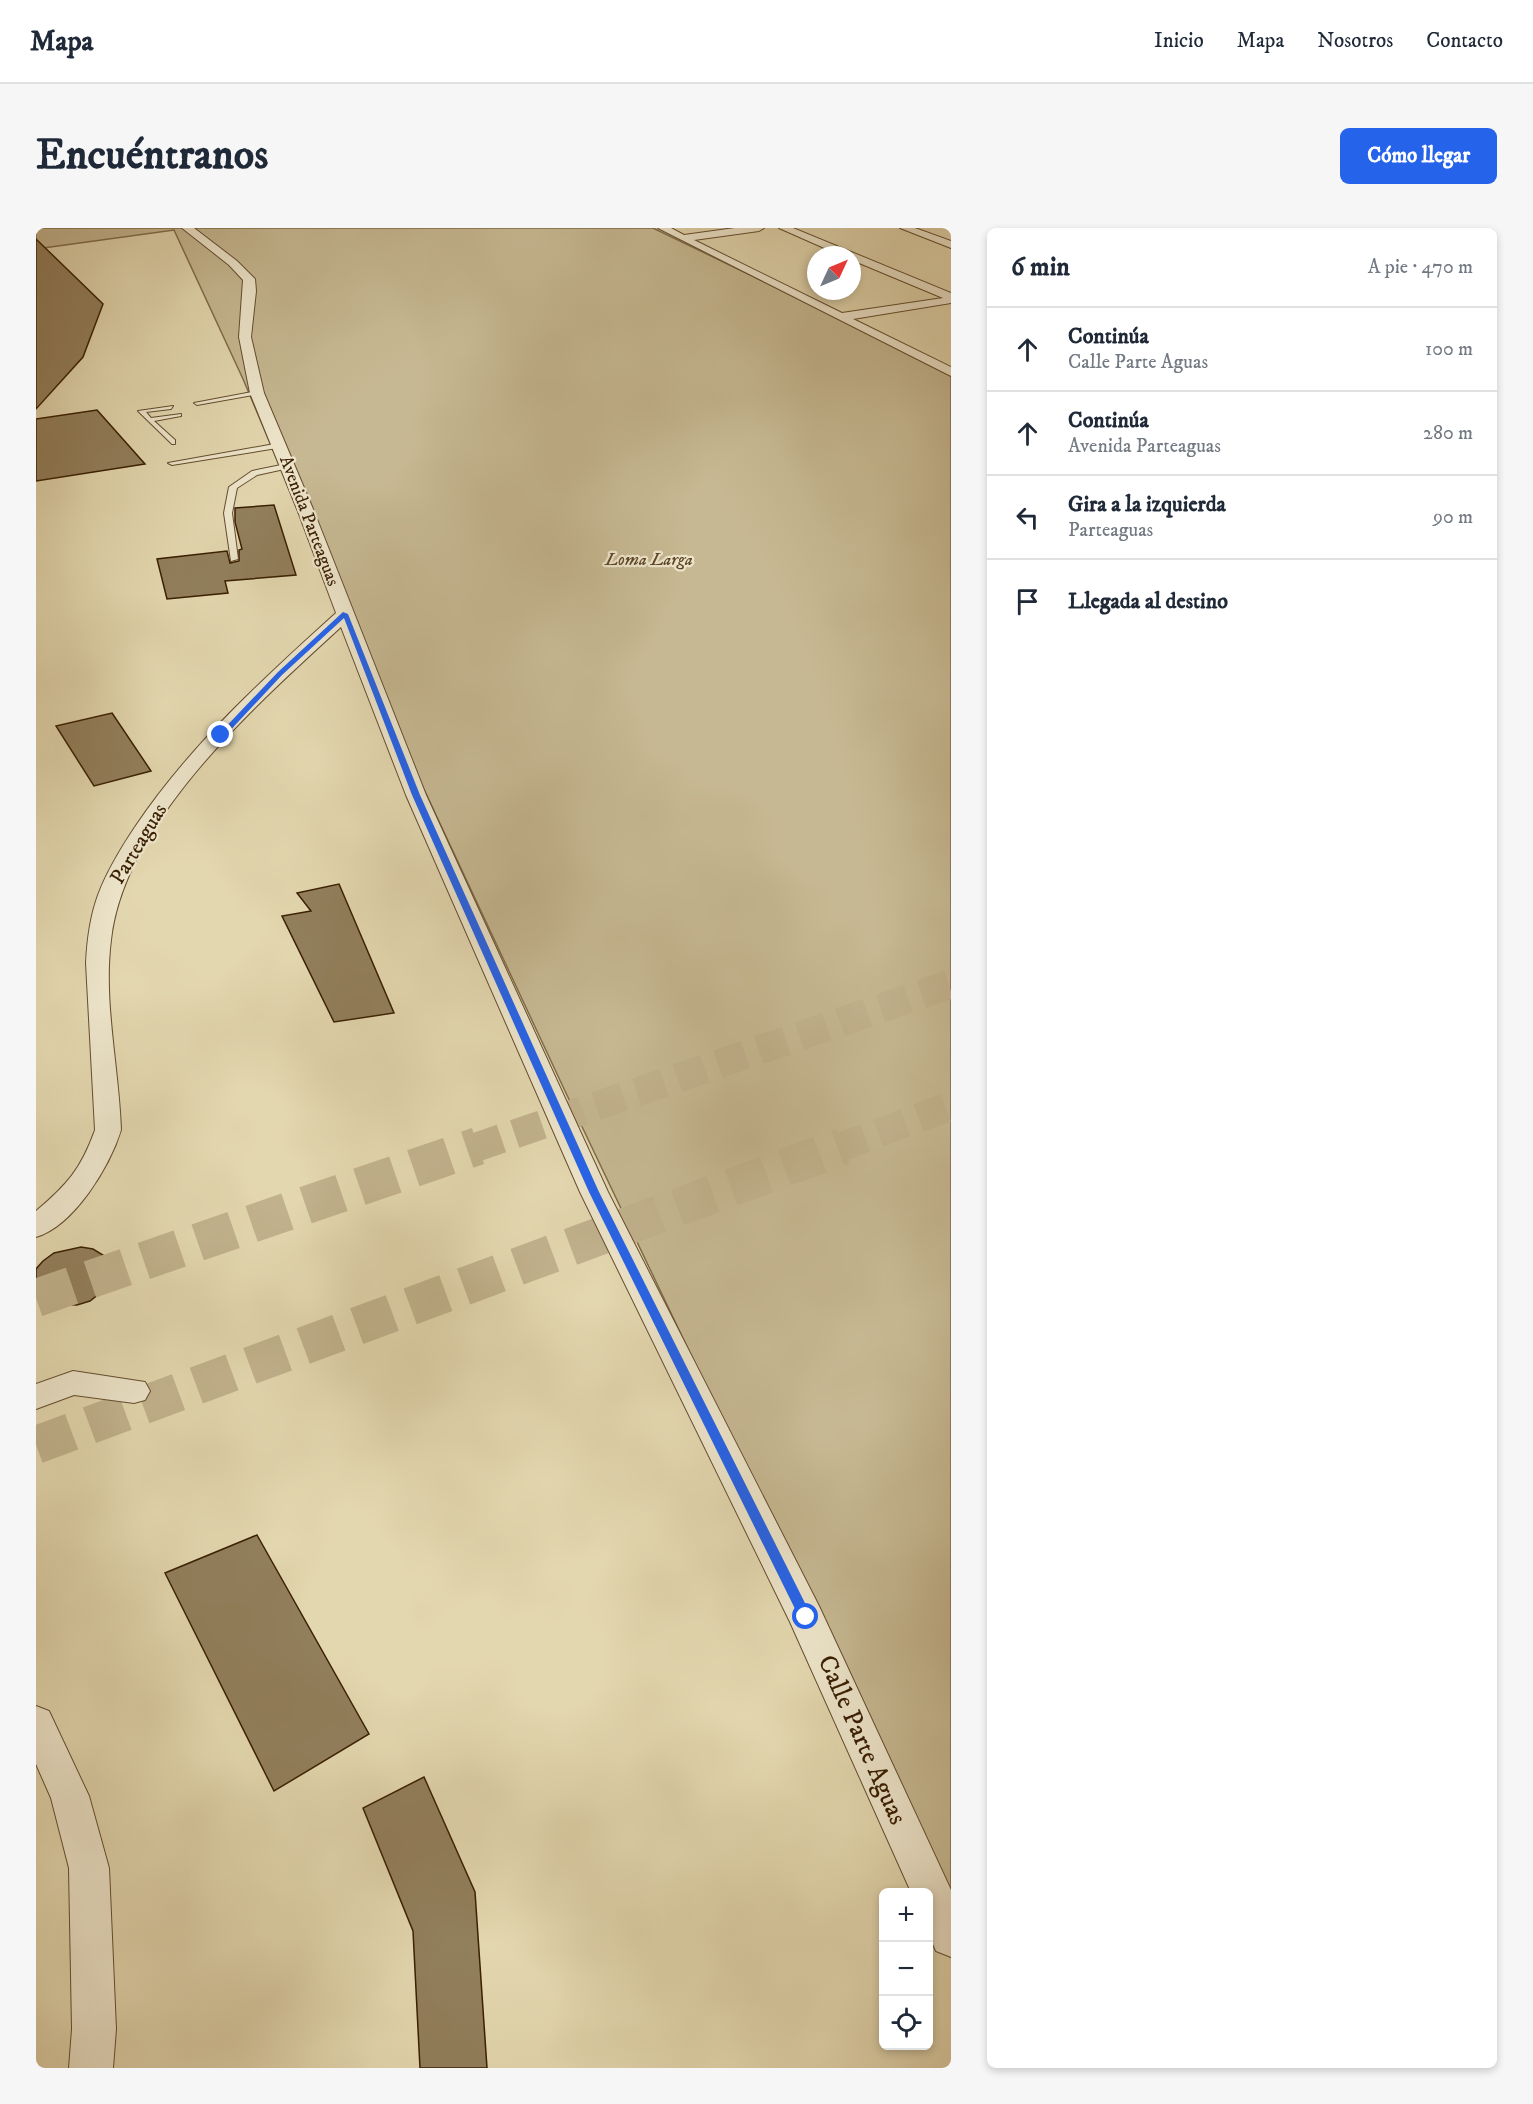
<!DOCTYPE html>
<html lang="es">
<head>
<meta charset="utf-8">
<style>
	body { margin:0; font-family:"IM FELL DW Pica",serif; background:#f6f6f7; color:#1f2937 }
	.controls { position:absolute; right:18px; bottom:18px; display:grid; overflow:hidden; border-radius:9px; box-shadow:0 3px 9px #0003 }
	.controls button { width:54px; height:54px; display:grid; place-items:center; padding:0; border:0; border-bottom:2px solid #e0e1e3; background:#fff; color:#1f2937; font:30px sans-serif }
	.compass { position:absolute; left:771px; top:18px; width:54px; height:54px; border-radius:50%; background:#fff; box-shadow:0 3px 9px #0003; rotate:46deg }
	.stop { position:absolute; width:18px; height:18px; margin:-14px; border:4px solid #2563eb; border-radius:50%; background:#fff }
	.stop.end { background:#2563eb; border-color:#fff; box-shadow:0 2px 6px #0008 }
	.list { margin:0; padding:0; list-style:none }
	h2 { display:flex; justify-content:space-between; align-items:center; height:78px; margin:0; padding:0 24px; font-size:26px }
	h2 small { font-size:20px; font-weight:400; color:#747a83 }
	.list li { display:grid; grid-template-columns:39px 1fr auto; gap:18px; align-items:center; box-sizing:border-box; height:84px; padding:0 24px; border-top:2px solid #e0e1e3 }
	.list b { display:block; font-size:22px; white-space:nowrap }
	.list p { margin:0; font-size:20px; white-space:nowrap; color:#747a83 }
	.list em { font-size:20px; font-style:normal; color:#747a83 }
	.icon { flex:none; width:33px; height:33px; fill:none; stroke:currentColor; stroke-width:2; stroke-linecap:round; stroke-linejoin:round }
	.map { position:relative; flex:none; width:915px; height:1840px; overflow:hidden; border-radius:9px }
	header { display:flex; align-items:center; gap:36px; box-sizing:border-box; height:84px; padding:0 30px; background:#fff; border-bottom:2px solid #e0e1e3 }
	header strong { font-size:28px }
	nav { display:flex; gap:33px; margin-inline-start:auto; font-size:21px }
	.intro { display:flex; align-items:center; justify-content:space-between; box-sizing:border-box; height:144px; padding:0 36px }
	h1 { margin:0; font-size:42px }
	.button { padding:15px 27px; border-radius:9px; background:#2563eb; color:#fff; font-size:21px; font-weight:700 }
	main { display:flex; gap:36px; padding:0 36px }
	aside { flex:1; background:#fff; border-radius:9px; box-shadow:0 3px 9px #0003 }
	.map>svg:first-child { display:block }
	.green { fill:#c6b892; stroke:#806c4a; stroke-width:1.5 }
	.building { fill:#927f5c; stroke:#3a1f03; stroke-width:1.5 }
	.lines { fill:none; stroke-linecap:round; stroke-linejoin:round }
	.primary-tunnel-far1 { stroke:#c1b28d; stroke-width:29; stroke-dasharray:29 14; stroke-linecap:butt }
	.primary-tunnel { stroke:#c1b28d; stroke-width:38; stroke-dasharray:38 19; stroke-linecap:butt }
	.service-casing { stroke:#644d2e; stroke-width:2 }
	.minor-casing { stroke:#644d2e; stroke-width:2 }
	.service { fill:#ede5cb; fill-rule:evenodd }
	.minor { fill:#ede5cb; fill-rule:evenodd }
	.route { fill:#2563eb }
	.labels { text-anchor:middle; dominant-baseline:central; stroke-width:4.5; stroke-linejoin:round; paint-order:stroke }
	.far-street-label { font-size:18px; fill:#3a1f03; stroke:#ede5cb }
	.far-park-label { font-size:18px; font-style:italic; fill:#5d4527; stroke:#ede5cb }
	.street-label { font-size:21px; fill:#3a1f03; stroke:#ede5cb }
	.near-street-label { font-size:26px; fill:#3a1f03; stroke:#ede5cb }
</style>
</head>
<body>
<header>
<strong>Mapa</strong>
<nav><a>Inicio</a><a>Mapa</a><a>Nosotros</a><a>Contacto</a></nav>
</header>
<div class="intro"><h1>Encuéntranos</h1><a class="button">Cómo llegar</a></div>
<main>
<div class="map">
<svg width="915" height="1840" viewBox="0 0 915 1840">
	<rect width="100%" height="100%" fill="#e3d7af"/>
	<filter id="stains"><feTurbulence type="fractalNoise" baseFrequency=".00333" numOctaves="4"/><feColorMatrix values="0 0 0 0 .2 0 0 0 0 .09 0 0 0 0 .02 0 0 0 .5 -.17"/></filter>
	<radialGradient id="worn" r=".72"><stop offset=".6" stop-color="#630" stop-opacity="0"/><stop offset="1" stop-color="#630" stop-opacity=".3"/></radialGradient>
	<path class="green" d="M0,0H617L915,144V1672L529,863L307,388L207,151L138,2L0,21Z"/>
	<path class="building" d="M0,11L67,76L47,129L0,181Z
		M61,182L109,236L0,253V191Z
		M238,277L260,347L189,353L192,365L131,371L121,331L191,323L194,335L203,333V322L206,321L199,294V280Z
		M76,485L115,543L58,558L20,498Z
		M303,656L358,785L298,794L246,688L275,683L261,665Z
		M45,1019L57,1021L75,1032L78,1040V1049L73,1058L54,1073L41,1077L14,1076L0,1068V1041L7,1033L18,1025Z
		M221,1307L333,1506L238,1563L129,1345Z
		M388,1549L439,1664L451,1840H384L377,1703L327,1580Z"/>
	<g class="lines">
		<path class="primary-tunnel-far1" d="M438,920L915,756
			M802,920L915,878"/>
		<path class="primary-tunnel" d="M0,1070L442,918
			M0,1217L807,918"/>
		<defs>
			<path id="service" d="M221,163L223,166L161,177L158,175Z
				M137,178L135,181L110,184L115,190L145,186V188L118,193L139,212V216H136L102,183Z
				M244,215L248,217L247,219L136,237L132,235Z
				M250,236L254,238L253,240L221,247L201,260L196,285L202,331L195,333L188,285L193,259L216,243Z"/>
			<path id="minor" d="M146,0H158L201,33L219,51L220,63L215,109L228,165L277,281L390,567L572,964L783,1378L915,1662V1729L900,1723L892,1705V1664H875L754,1394L544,964L370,567L305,399C221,476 88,593 75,712C67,774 83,839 85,902C74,938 38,998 0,1009V983C31,957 45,941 59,902L50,735C51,713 54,689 62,667C71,643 85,620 99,599C154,517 227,451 300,385L261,281L214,165L203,109L207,52L193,37Z
				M622,0H635L648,7L699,0H728L723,3L658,12L806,85L907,70L816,32V27H804L743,0H757L915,65V75L817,91L915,139V148Z
				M864,0H879L915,13V20Z
				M37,1143L109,1154L114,1163L109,1172L98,1175L38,1167L0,1181V1156Z
				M0,1478L13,1483L53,1568L73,1640L80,1801L77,1840H33L36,1801L33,1640L15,1570L0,1536Z"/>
		</defs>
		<use href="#service" class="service-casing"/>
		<use href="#minor" class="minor-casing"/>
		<use href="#service" class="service"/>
		<use href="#minor" class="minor"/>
	</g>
	<path class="route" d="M307,384L312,386L384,567L563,964L774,1385L776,1389L774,1393H765L553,964L376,567L308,390L246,447L188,509L182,507L242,444Z"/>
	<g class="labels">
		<g class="far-street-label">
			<text transform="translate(273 293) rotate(69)">Avenida Parteaguas</text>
		</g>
		<g class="far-park-label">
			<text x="613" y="332">Loma Larga</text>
		</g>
		<g class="street-label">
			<text transform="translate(103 616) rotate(-59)">Parteaguas</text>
		</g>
		<g class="near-street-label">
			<text transform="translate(826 1512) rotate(66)">Calle Parte Aguas</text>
		</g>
	</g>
	<rect width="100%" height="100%" filter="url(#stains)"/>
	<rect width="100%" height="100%" fill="url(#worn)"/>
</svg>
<div class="controls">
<button>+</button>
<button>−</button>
<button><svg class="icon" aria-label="locate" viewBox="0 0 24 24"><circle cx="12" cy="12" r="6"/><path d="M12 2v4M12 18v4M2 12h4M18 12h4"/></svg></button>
</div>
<svg class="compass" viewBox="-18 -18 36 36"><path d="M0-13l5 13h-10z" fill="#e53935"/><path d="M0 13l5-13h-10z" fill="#747a83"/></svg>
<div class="stop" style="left:770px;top:1389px"></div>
<div class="stop end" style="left:185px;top:507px"></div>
</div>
<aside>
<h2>6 min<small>A pie · 470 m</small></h2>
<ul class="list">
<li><svg class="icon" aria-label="ahead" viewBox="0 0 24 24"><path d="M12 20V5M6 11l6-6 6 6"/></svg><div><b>Continúa</b><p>Calle Parte Aguas</p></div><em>100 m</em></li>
<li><svg class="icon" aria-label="ahead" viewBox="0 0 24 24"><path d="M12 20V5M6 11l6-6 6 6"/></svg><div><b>Continúa</b><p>Avenida Parteaguas</p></div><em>280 m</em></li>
<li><svg class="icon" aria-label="left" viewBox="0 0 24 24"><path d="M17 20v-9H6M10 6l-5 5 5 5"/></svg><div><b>Gira a la izquierda</b><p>Parteaguas</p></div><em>90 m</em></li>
<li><svg class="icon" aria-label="arrive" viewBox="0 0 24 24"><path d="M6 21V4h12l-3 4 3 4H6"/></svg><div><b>Llegada al destino</b></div></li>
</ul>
</aside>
</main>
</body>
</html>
